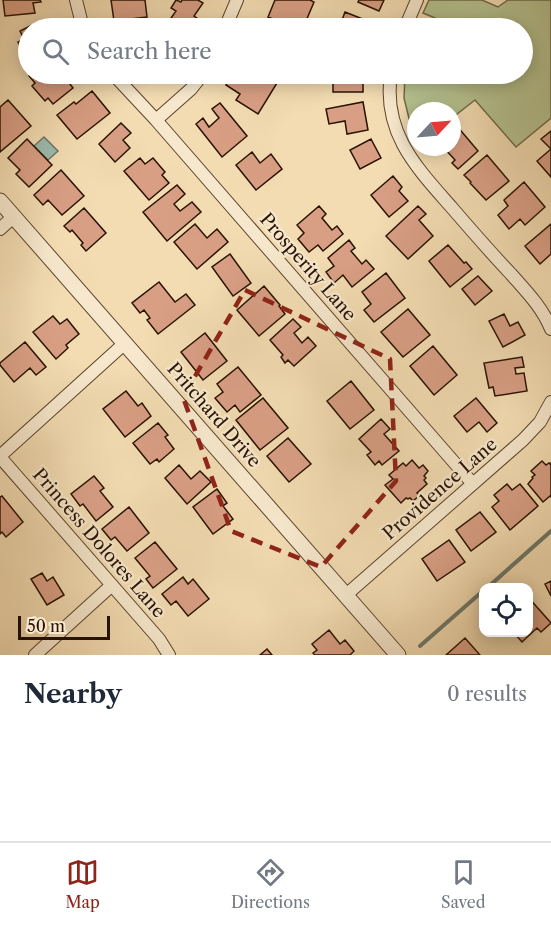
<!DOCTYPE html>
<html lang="en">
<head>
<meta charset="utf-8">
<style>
	body { margin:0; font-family:"Libre Caslon Text",serif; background:#f6f6f7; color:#1f2937 }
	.controls { position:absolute; right:18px; bottom:18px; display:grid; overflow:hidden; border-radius:12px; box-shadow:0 3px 15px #0003 }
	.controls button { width:54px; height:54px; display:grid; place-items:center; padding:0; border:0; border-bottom:2px solid #e0e1e3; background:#fff; color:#1f2937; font:30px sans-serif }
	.compass { position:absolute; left:407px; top:102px; width:54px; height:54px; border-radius:50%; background:#fff; box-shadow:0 3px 15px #0003; rotate:64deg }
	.scale { position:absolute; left:18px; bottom:15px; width:92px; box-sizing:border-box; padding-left:6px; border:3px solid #281201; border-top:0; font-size:16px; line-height:21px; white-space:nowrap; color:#281201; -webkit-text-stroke:4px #f7e8cd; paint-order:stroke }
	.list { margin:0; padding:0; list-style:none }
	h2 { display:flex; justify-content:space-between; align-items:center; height:78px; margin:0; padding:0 24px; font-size:26px }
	h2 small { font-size:20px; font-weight:400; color:#747a83 }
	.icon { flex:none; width:33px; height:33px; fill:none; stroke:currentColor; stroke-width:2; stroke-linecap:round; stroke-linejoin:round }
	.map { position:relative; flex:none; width:551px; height:655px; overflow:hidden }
	.search { position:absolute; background:#fff; box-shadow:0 3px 15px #0003; left:18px; right:18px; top:18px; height:66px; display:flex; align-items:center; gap:15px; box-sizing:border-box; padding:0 21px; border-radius:33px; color:#747a83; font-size:22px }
	.sheet { height:186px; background:#fff }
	nav { display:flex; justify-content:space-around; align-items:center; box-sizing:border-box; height:84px; border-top:2px solid #e0e1e3; background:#fff; font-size:16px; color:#747a83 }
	nav a { display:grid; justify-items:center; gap:3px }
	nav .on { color:#8f2418 }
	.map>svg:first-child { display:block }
	.green { fill:#b6c290; stroke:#6f6a48; stroke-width:1.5 }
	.water { fill:#9bbbb0; stroke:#6d776a; stroke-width:1.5 }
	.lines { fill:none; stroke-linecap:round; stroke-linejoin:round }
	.stream { stroke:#6d776a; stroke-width:4 }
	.building { fill:#d99f85; stroke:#281201; stroke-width:1.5 }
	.minor-casing { stroke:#5b442d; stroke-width:14 }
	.tertiary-casing { stroke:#5b442d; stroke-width:17 }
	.minor { stroke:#f7e8cd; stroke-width:12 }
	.tertiary { stroke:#f7e8cd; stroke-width:15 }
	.marked { fill:none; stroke:#8f2418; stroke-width:4.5; stroke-dasharray:12 8; stroke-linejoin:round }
	.labels { text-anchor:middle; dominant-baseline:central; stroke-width:4.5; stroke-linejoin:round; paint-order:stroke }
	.street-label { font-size:18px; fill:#281201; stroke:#f7e8cd }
</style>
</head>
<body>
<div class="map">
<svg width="551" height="655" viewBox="0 0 551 655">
	<rect width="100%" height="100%" fill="#f3dcb2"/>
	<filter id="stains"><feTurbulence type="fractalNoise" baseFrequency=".00333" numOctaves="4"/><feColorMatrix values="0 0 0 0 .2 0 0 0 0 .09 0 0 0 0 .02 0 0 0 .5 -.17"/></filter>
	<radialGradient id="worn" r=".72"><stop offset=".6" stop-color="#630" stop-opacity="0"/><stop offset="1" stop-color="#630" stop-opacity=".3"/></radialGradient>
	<path class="green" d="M429,0H482L498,7L508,0H551V118L516,147L475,100L452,118V111H416V143H415L404,98L405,75L477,82L478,74H522V28H459L423,13Z"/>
	<path class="water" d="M44,137L58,151L48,160L34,146Z"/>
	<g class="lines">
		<path class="stream" d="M487,588L551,531
			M420,646L484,590"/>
	</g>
	<path class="building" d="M3,0H40L41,2L33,3L35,13L5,16Z
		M111,0H145L147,17L114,21Z
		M176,0L181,2L182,0H198L203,3L194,16L201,21L196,28H188L171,18L176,11L171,8Z
		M275,0H310L314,2L303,28H295L268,17Z
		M359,0H384L379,11L358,2Z
		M345,12L370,22L367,28H339Z
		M38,22L41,28H28V64L18,42L24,39L20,31Z
		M32,74H68L70,76L66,79L73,88L53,104L48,98L45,101L32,86L35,83L29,76Z
		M233,74H244L249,77L251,74H262L277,83L258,114L236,100L240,94L226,85Z
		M328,74H357V79H363V92H333V76H328Z
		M92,91L110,113L77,139L57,115L74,102L76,104Z
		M8,100L31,126L0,152V107Z
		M363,102L368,130L347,134L345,121L329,124L326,109Z
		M220,103L247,136L222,157L196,124L203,118L209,127L219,118L212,109Z
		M121,123L131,133L123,140L130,148L115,162L99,144Z
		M456,125L478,151L458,169L452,163L455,160L444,148L441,150L438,147H452V129Z
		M551,131V177L537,161L551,149L541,139Z
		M27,139L52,165L29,187L16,174L20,170L8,158Z
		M371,139L381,158L360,169L350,150Z
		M252,152L260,163L271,154L282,169L256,190L236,165Z
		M487,155L509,181L486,200L470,183L471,182L464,175Z
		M140,158L145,164L153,158L165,172L162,175L169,183L149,200L124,171Z
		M61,170L84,196L62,215L48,200L43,205L34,195Z
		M393,176L402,187L399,191L408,201L389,217L371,195Z
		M524,182L545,207L525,225L520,219L509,229L498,215L508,206L504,200Z
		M177,185L185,194L174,204L180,211L192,202L201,212L167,241L143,212Z
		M319,206L326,214L322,218L332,230L337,226L343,234L323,251L318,245L309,252L298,239L304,233L297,225Z
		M418,206L426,214L419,220L433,236L408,259L386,236Z
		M84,208L106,233L86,251L81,245L83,243L72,230L70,232L64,226Z
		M195,224L207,238L217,229L228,242L197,269L174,242Z
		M551,224V254L540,264L525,246Z
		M349,240L355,248L351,251L362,264L366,260L374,269L352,287L343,275L334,283L326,272L334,266L328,258Z
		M448,245L464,263L466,262L472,269L450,287L429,261Z
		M230,254L251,283L233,296L212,267Z
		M386,273L405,298L374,322L364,310L371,304L362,292Z
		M478,276L492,291L475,305L462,289Z
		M159,282L175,302L186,294L195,305L158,334L147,320L150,318L144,310L140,313L132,303Z
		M264,286L280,305L279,306L285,314L259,336L237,310Z
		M408,309L430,335L403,357L381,332Z
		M504,314L510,326L518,322L525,335L503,347L489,321Z
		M53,316L60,324L67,319L79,334L66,345L68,348L56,359L33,332Z
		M293,319L301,327L294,333L302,343L308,337L316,346L294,366L288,360L285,363L281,357L283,355L270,340Z
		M205,333L227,361L203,380L181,352Z
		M25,342L46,367L36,375L30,368L14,382L0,365V363Z
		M433,346L457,375L434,395L410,366Z
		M522,357L524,367L515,368L516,374L524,373L527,391L495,396L493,387L489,388L484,363Z
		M238,367L261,395L240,412L235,405L227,412L215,398L223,392L217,384Z
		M351,381L374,410L350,429L327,401Z
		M126,391L138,406L142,403L151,416L125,437L103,409Z
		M263,398L288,428L260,450L236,420Z
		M476,398L497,423L487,432L479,422L467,432L454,416Z
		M381,419L390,429L384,434L399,451L382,465L379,461L375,465L367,455L371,452L359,439Z
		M158,423L168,435L165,437L174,449L159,462L157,459L150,464L133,443Z
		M288,438L311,464L289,482L267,456Z
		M412,460L419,468L423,465L428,471L424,476L426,478L424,480L427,484L417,493L420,495L413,501L410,498L408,499L406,498L401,503L385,485L393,479L389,475L403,463L406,466Z
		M542,461L546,465L549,463L550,464L551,463V497L550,496L543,502L528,484L533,478L532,477L535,475L531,471Z
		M179,465L191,479L200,471L211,482L187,504L165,478Z
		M94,476L104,488L100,491L113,507L96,521L83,504L80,506L71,494Z
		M507,484L512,490L520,484L538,506L510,530L492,507L499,501L494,495Z
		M217,489L227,503L223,506L233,519L213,534L193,507Z
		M2,496L23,522L6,537L2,532L0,534V497Z
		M129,507L149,533L127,551L115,537L111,540L102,529Z
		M480,512L496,532L471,551L456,530Z
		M449,540L465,562L437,581L422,559Z
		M155,542L177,569L153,588L146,579L150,576L135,558Z
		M42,573L47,581L53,577L64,595L47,605L31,579Z
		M183,577L188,584L193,579L209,599L188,616L176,601L171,605L162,594Z
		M551,581V596L545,584Z
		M528,597L551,623L541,632L537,628L522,642L513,632H528Z
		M329,630L340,644L345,640L354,651L350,655H315L313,653L317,650L312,644Z
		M465,638L480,655H446Z
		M267,649L272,655H260Z"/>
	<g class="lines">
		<defs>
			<path id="minor" d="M76,0L83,28
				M225,28L237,0
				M405,28L417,0
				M113,74L156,120L473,484
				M391,74C382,133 417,168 453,209C472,231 491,253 511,274C526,291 542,307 551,329
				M156,120L191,89L203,74
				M0,229L13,217
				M0,456L125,343
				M0,457L159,639L169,655
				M346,595L523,440L540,422L551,402
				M35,655L112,585"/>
			<path id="tertiary" d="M0,201L398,655"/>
		</defs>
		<use href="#minor" class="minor-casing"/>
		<use href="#tertiary" class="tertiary-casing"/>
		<use href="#minor" class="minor"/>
		<use href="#tertiary" class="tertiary"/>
	</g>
	<path class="marked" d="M245,290L390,359L396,481L321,567L231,531L183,397Z"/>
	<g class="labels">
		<g class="street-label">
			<text transform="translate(308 267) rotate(49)">Prosperity Lane</text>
			<text transform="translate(214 415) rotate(49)">Pritchard Drive</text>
			<text transform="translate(440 489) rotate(-41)">Providence Lane</text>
			<text transform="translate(99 543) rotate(49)">Princess Dolores Lane</text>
		</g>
	</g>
	<rect width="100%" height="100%" filter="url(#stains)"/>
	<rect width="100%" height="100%" fill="url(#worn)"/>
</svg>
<div class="controls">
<button><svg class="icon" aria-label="locate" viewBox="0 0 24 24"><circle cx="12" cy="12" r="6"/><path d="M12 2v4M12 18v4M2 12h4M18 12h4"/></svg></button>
</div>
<svg class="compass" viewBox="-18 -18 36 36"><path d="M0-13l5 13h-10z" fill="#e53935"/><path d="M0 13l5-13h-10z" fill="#747a83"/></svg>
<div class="scale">50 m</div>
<div class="search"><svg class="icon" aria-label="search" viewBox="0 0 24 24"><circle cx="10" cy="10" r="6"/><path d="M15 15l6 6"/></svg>Search here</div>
</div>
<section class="sheet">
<h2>Nearby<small>0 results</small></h2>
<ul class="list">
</ul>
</section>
<nav>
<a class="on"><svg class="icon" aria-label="map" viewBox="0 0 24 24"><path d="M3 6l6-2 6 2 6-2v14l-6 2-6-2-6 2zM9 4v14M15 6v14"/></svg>Map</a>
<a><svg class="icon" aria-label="directions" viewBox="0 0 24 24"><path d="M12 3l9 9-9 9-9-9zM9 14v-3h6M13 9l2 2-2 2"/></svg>Directions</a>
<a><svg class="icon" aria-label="saved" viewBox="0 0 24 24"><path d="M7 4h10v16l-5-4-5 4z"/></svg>Saved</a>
</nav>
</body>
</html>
